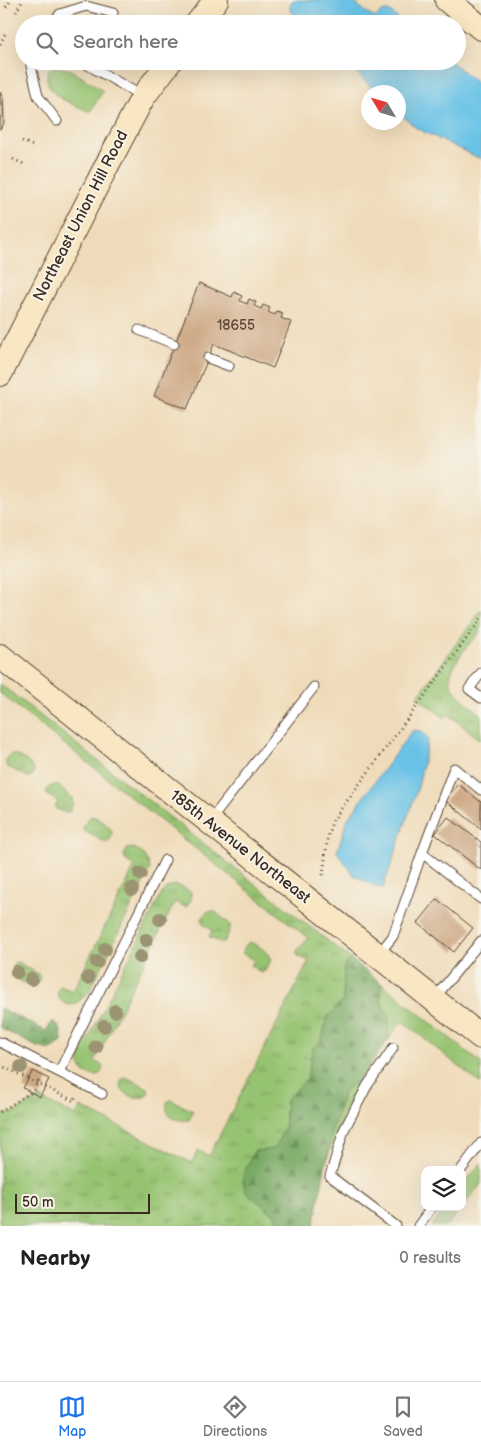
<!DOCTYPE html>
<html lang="en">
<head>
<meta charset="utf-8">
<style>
	body { margin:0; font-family:"Balsamiq Sans",sans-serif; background:#f6f6f6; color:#222 }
	.controls { position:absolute; right:15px; bottom:15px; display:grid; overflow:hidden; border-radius:10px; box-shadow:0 5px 20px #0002 }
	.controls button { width:45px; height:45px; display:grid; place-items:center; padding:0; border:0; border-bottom:1px solid #e0e0e0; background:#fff; color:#222; font:25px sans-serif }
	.compass { position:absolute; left:361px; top:85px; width:45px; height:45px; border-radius:50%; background:#fff; box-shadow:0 5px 20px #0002; rotate:308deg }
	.scale { position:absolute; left:15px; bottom:12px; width:135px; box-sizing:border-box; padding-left:5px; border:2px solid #3b2a1e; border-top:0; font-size:14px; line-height:18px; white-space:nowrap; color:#3b2a1e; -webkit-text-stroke:4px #f7f3e8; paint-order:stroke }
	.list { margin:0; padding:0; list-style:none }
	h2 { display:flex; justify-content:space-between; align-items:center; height:65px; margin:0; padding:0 20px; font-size:21px }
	h2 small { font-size:16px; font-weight:400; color:#767676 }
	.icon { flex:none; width:28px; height:28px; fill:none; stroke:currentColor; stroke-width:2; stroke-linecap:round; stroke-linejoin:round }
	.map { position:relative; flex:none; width:481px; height:1226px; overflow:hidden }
	.search { position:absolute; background:#fff; box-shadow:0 5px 20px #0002; left:15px; right:15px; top:15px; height:55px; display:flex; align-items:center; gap:12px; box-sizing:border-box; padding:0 18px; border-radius:28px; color:#767676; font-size:19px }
	.sheet { height:155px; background:#fff }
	nav { display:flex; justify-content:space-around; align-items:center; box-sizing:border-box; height:70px; border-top:1px solid #e0e0e0; background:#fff; font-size:14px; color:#767676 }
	nav a { display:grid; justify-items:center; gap:2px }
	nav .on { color:#1a73e8 }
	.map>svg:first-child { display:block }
	.grass { fill:url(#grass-tufts); stroke:#687648 }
	.forest { fill:url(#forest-firs); stroke:#5a6a40 }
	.green { fill:#96c371; stroke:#687648 }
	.water { fill:#6ac3e7; stroke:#527682 }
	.building { fill:#cda885 }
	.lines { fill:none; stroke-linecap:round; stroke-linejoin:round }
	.lane-casing { stroke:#564535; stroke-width:11 }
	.secondary-casing { stroke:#564535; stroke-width:26 }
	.path { stroke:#564535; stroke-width:3; stroke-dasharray:1 4; stroke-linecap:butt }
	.lane { stroke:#fff; stroke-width:9 }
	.secondary { stroke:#f9e7c3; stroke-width:24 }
	.tree { fill:#9b9372 }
	.labels { text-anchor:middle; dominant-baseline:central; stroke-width:4; stroke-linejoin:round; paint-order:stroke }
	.number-label { font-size:14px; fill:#604a38 }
	.street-label { font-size:16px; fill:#3b2a1e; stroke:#f7f3e8 }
</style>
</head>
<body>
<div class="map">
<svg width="481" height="1226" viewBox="0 0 481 1226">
	<defs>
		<pattern id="grass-tufts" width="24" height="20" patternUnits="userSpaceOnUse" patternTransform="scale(1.25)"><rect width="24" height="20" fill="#96c371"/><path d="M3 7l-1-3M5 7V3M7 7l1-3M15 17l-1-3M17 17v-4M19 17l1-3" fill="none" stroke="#7c9f5c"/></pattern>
		<pattern id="forest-firs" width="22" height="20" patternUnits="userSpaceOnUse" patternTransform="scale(1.25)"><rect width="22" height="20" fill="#78a963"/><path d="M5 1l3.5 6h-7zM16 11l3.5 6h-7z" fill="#648a51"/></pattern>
	</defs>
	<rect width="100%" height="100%" fill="#f7f3e8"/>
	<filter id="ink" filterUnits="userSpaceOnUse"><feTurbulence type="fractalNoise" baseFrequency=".02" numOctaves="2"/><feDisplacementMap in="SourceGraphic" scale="10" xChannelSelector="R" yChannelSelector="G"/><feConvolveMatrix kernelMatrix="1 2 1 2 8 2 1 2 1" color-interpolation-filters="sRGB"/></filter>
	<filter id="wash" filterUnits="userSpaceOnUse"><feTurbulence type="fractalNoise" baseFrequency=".0096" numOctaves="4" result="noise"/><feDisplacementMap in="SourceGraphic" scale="20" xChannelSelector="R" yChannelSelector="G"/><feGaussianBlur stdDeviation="1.12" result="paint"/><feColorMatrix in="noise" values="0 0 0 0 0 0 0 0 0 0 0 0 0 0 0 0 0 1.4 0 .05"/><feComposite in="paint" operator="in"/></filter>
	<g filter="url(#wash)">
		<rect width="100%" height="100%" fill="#efdbb9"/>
		<path class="grass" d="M481,610C481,615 481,624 481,629C479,634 473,640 469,644C440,681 446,687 481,714V740L448,714L445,718L417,697Z
			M0,684L351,959L344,966L343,1001L327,1017L322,1039L313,1048L307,1079L286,1100L284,1129L274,1150L254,1151L245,1191L276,1216V1226H0V1115L15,1112L39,1098L76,1116L81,1107L192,1163L198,1150L209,1156L309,961L297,955V951L308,938L0,693Z
			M11,754C20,755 31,762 34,771L32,776L28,777L6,766V760Z
			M57,785L72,798L73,804L69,812L65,813L55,808L58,801L47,795L46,791L50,786Z
			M91,816C99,818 109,825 112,832L110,840L106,843L84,831L83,828L87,820Z
			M134,848C143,852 148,859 150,869L89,992C78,1004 65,1013 57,993L60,986L73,991L135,866L125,860L124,855L127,849Z
			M175,885L182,887L191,892V900L186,907L175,902L95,1061L103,1066L102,1071L98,1076C83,1075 78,1070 80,1055L161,895L166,888Z
			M214,911L230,924V930L224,942L221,943L209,937L212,930L203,924L202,919L207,912Z
			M249,942C258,945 268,951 271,960L265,971L261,972L251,966L254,960L242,953L244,947Z
			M18,962L38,974L40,978L37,983C26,985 20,982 11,974L14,963Z
			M126,1077L148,1088L149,1092L145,1097C133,1099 118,1094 121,1080Z
			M171,1100L193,1111L189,1120C176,1122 164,1116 167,1102Z"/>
		<path class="forest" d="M351,959L382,984L381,1001L389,1016L388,1040L359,1080L344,1091L332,1131L314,1226H276V1216L245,1191L243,1175L254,1151L274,1149L284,1129L286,1100L307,1079L313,1048L322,1039L327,1017L343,1001L344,966Z
			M0,1008L46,1031L52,1021C61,1026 62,1032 62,1042L50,1050L37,1047L0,1028Z"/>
		<path class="green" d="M55,67L71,70L103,91L90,112C72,103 41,96 48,70Z
			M382,984L481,1063V1084L402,1021L388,1040L389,1016L381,1001Z
			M359,1080L340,1123L326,1163L332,1131L344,1091Z
			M481,1163V1184L462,1207V1187Z
			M446,1207H462L447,1226H432Z"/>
		<path class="water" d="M293,0H351L374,18L384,11H389L404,24H303L290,10V5Z
			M344,61H450L481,86V159L416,128L399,112L398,92H377Z
			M416,730L422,732L428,739L418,787L383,888L376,887L354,875L337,852L347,820L411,732Z"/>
		<g id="blocks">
			<path class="building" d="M0,92L3,98L4,123L0,130Z
				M199,283L232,297L234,292L242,296L240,301L247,304L249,299L256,302L254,306L261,309L263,305L270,308L268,312L275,315L277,311L283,313L281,318L291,322L273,368L214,344L187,409L154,396Z
				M458,784L481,802V829L445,800Z
				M448,817L481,842V870L435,834Z
				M437,899L473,928L454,952L418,923Z
				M33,1071L49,1079L40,1097L23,1088Z"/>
		</g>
	</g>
	<g filter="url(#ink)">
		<use href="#blocks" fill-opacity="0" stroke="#564535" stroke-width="1"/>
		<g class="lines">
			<defs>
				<path id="lane" d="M52,24L60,14L86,6L113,13
					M33,61L31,66L38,96L57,121
					M81,61L142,96
					M139,330L174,344
					M208,358L229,366
					M481,673L469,689L481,698
					M210,821L314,687
					M422,853L454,768L481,790
					M379,954L393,936L422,853L481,899
					M434,999L481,941
					M0,1042L102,1094
					M393,1048L367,1086L344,1130L330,1176L396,1226
					M59,1072L165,860
					M461,1170L481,1143
					M418,1226L432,1207"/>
				<path id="secondary" d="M447,0L481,28
					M197,24L216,0
					M0,374L107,165L143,97L170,61
					M0,656L481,1037"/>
			</defs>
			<use href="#lane" class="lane-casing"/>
			<use href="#secondary" class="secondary-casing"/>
			<path class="path" d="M6,7L11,0
				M16,12L23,0
				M0,44L5,34
				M22,141L35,147
				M13,159L26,165
				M323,875L328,834L333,820L481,619
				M0,1065L74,1101L77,1094
				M0,1112L33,1091L40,1077"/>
			<use href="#lane" class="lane"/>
			<use href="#secondary" class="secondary"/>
		</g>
		<g class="tree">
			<circle cx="140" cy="874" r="7"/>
			<circle cx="132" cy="889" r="7"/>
			<circle cx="160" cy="919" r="7"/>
			<circle cx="146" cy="940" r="7"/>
			<circle cx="105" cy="949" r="7"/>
			<circle cx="140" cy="957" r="7"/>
			<circle cx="97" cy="962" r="7"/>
			<circle cx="17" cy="972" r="7"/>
			<circle cx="88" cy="978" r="7"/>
			<circle cx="31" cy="979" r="7"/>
			<circle cx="115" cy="1011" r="7"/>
			<circle cx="104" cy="1026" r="7"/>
			<circle cx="96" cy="1047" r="7"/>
			<circle cx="21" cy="1067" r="7"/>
		</g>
	</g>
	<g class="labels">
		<g class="number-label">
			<text x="236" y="325">18655</text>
		</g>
		<g class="street-label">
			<text transform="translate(81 216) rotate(-63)">Northeast Union Hill Road</text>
			<text transform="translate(240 847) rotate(38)">185th Avenue Northeast</text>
		</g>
	</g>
</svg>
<div class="controls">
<button><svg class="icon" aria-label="layers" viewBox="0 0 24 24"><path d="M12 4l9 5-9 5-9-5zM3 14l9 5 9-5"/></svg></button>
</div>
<svg class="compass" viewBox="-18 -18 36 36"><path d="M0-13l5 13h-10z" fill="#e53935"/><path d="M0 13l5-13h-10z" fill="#767676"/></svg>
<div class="scale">50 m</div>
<div class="search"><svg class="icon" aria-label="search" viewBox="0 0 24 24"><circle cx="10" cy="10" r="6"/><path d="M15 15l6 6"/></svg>Search here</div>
</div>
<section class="sheet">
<h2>Nearby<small>0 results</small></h2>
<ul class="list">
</ul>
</section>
<nav>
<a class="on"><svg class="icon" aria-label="map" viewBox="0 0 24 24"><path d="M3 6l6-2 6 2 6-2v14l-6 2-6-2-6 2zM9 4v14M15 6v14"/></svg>Map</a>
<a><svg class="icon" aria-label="directions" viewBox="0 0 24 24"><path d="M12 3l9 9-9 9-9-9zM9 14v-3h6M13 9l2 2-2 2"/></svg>Directions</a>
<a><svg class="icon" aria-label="saved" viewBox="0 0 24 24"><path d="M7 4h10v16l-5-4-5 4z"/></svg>Saved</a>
</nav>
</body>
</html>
